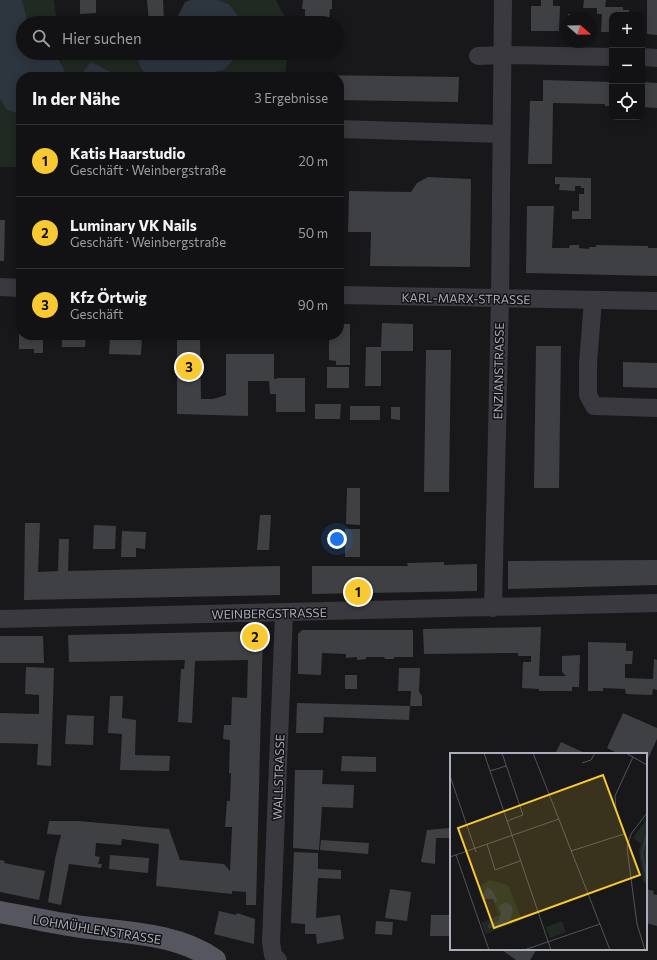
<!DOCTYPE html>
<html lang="de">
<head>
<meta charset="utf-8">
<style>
	body { margin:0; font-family:Commissioner,sans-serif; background:#1b1b1d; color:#f1f3f6 }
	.controls { position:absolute; right:12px; top:12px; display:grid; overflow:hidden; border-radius:8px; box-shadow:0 2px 10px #0003 }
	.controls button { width:36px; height:36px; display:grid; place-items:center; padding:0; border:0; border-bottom:1px solid #313234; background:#121214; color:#f1f3f6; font:20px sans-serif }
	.compass { position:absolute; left:561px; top:12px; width:36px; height:36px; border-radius:50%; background:#121214; box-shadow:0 2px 10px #0003; rotate:110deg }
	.you { position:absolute; left:337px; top:539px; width:14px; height:14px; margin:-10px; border:3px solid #fff; border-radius:50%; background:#1a73e8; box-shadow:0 0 0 6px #1a73e833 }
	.badge { display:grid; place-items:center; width:26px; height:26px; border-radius:50%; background:#f8c932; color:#111; font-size:13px; font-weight:700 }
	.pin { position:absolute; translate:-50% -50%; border:2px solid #fff; box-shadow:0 1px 4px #0006 }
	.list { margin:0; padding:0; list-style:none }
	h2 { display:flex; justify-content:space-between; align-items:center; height:52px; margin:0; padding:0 16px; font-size:17px }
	h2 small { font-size:13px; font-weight:400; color:#9c9ea0 }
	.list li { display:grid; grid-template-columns:26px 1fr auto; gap:12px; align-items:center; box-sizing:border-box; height:72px; padding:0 16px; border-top:1px solid #313234 }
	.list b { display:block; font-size:15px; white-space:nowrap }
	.list p { margin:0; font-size:13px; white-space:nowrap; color:#9c9ea0 }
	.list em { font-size:13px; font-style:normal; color:#9c9ea0 }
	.icon { flex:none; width:22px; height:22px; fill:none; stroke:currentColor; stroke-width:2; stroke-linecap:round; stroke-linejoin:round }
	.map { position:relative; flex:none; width:657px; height:960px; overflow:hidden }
	.search { position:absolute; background:#121214; box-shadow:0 2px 10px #0003; left:16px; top:16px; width:328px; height:44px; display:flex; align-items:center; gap:10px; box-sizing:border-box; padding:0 14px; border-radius:22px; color:#9c9ea0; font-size:15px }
	.panel { position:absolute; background:#121214; box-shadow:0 2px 10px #0003; left:16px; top:72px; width:328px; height:268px; border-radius:16px }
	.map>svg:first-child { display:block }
	.green { fill:#202922 }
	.water { fill:#2d353f }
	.building { fill:#3f4044 }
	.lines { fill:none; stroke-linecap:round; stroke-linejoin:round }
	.minor { stroke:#39393f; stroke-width:18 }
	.major { stroke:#55565f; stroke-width:22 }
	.labels { text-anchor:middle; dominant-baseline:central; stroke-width:3; stroke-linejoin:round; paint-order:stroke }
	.street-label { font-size:12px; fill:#aaadba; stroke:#131315 }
	.inset-river { fill:none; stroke:#2d353f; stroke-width:2 }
	.inset-road { fill:none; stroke:#52545a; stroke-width:1 }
	.view { fill:#f8c932; fill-opacity:0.15; stroke:#f8c932; stroke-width:2 }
	.inset-edge { fill:none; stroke:#aaadba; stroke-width:2 }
</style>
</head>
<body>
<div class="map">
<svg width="657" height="960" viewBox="0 0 657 960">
	<rect width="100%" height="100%" fill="#18181a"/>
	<path class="green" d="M22,0H54L57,23H28Z
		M218,0H276L288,23H244L229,4Z
		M51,53H61V55L135,53L142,70L148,77H110L113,73H66L57,57Z
		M240,53H288L285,75L284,77H181L194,76L224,70Z
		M0,99L6,109L21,115V167H0Z"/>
	<path class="water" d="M0,0H22L28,23H23V53H51L57,57L66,73L83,72L91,62L113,73L110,77H21V115L6,109L0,99Z
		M190,0H218L229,4L244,23H177L178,16L185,2Z
		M135,53L148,59L169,56L171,53H240L224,70L194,76L148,77L142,70Z"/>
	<path class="building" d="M80,0H96V13L80,14Z
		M147,0H163L164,23H149Z
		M303,0H332V9H330L329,21H305V9H302Z
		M541,0H553V6H560L559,31H531V6H541Z
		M584,0H606L605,7H623V10H629V15H612V32H601L602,14H597V8H583Z
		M647,0H657V35L647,34Z
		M568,14H583V18H568Z
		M316,75L459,77L458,102L339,100V77H316Z
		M543,80L612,82V106H605V104L553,103L552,164H528L530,101H543Z
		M642,82L657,83V108L642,107Z
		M428,177L471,179L470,267L370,266L371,232H348L349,191L411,192L417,183Z
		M555,177L591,178V219H572V211H579V194H584V188H581V186H575V191L559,190L560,184H555Z
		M527,206H554L552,248H569L570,245H579V248L589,249V247H596V245L648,246V248H657V276L526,273Z
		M0,220H5L4,261H0Z
		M382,323L413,324V351H381V386H365L366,347H381Z
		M339,324H350V365H336V361L329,360V335H339Z
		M19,325H21V335H43V353H34V349H19Z
		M62,335H86L85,347H62Z
		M110,335H142L141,355L109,354Z
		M180,335H194V340H200L201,399H213L226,395V354H274V379H276L277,378H305V412H276V394H270L269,381H248V416L177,414V339H180Z
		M536,346H561L559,488H534Z
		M426,350H451L449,492H424Z
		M623,362L657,363V388L623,387Z
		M327,367H349V388H327Z
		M315,404H341L340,419H315Z
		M350,406H380V420H350Z
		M391,407H400V420L391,419Z
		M347,488H360V525L346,524Z
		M260,515H271L269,550H257Z
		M25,523H40L38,572L58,571L59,539H69L68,571L280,566V595L24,600Z
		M94,525L116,526L115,549H93Z
		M345,529H360V557H345Z
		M122,531L146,532L145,549L136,548V557H121Z
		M657,560V585L508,589V561Z
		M444,562V565L477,564V591L312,594V566H408L407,563Z
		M541,627L539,676H566L562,672V656L580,655L579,687H572V691H539V689L522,688L523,662H531V656H518V653L424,654L423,629Z
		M302,630H413V657H394V659H385L384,657H366V659L357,660V657L346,658V654L322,653L321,675L298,674V634Z
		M263,631L256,905H246V892L232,891V894L156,886L159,844L122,839L121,845L96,843L95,856L100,857L98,864H102L101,868L69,864L61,905L48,902L55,859L61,835L47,834L49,821H78L169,829L180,860L224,864L230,871L232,827H225L227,801H230L231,773H229L230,740L223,739L224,725H231L232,697L247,698L248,660L195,661L192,723L178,722L181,669H184L185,660L69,662L68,635Z
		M0,636H43L44,663H0Z
		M588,642L626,643V651H633L632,664H625V678L653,679L654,659L657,660V690L653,689L652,695L626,694L625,689L603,688V691H588Z
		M26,667L54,668L51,766L37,765L38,744L0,743V713L39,714V695L25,694Z
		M399,668H420L419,692L422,696V706H410L411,691H398Z
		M345,675H357V689H345Z
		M110,696H123L122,718L136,720L135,755L170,756L169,771L120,770L122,734L108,733Z
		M297,703L410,706L409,720L324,717L323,733H296Z
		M623,713L657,728V739L646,763V754H619L607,748Z
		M67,715L94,716L93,745L65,744Z
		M561,742L587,754H555Z
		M342,756L376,757V772L341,771Z
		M295,770H323L322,784L354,785L353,808L322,807L319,850L293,848Z
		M450,828V838H436L435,864L421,862L427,830Z
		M321,840L369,843L368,854L320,850Z
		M294,852L318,853V869L341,870V879L318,878L316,918L340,915L344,939L317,944L316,934H305V924L291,923Z
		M110,855L149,858L148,873L109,869Z
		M0,860L5,861L4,863L45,871L39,900L0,892Z
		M390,889L411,892L407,921L385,918Z
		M646,889L654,891L653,894L657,895V926L646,923Z
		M219,911L236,915L237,913L255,919L254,944L214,934Z
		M431,915H451V936H430Z
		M376,921L393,922L392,935L375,934Z
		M503,949H537L530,960H516L502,950Z"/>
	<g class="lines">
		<path class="minor" d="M478,56L503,55L612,57
			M642,57L657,58
			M339,129L501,134
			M0,287L21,288
			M339,295L657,301
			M593,300L588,364V395L594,406L657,408
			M493,608L500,299L503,0
			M0,619L657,603
			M278,960L273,955L271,942L284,613"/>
		<path class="major" d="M0,912C27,917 54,923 82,927C126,933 177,933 215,960"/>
	</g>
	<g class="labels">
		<g class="street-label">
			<text transform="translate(466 298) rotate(1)">KARL-MARX-STRASSE</text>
			<text transform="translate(498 371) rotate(-89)">ENZIANSTRASSE</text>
			<text transform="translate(269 613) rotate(-1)">WEINBERGSTRASSE</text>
			<text transform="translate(278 777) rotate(-88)">WALLSTRASSE</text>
			<text transform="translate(97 929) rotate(9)">LOHMÜHLENSTRASSE</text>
		</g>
	</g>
	<g transform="translate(450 753)">
		<rect width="197" height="197" fill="#18181a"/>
		<path d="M197,65V132L193,128L189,98L191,91L183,85ZM40,127L58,132L72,167L36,181L31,170L49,162L45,151L48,147L45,141L32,140V147L30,143L28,134ZM53,150L58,170L47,175L38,171L48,168ZM112,168L116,179L100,185L96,174Z" fill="#202922" fill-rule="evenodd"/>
		<path d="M37,134L42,137L48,147L45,151L43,146H34L32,143ZM55,149L61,152L63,157L60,168L47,175H38V171L48,168L51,160L49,153Z" fill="#2d353f"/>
		<path class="inset-river" d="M196,84L192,100L197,127"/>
		<path class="inset-road" d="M34,0L101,197M52,0L73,62L57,68M83,0L160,197M176,0L197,12M132,10L141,7L145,0M40,18L56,13M0,23L26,99M37,91L45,117L70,108M121,98L174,81L166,56L165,43L183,4M6,102L39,197M0,104L109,66M74,197L150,171M195,197L187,171L177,95L181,81L197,60"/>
		<path class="view" d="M153,22L190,122L44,175L8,75Z"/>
		<rect width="197" height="197" class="inset-edge"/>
	</g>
</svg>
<div class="controls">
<button>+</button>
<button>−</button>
<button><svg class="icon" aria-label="locate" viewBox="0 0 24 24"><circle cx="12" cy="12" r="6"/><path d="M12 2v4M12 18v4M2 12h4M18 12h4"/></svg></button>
</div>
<svg class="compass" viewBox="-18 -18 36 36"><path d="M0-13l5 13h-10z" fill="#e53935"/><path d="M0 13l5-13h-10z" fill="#9c9ea0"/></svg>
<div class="you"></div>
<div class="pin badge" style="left:358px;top:592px">1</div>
<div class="pin badge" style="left:255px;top:637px">2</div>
<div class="pin badge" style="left:189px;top:367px">3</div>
<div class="search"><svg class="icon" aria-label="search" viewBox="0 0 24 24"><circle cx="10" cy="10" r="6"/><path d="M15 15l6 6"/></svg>Hier suchen</div>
<section class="panel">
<h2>In der Nähe<small>3 Ergebnisse</small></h2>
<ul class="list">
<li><span class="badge">1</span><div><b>Katis Haarstudio</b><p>Geschäft · Weinbergstraße</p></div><em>20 m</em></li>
<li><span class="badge">2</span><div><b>Luminary VK Nails</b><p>Geschäft · Weinbergstraße</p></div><em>50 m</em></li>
<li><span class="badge">3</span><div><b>Kfz Örtwig</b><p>Geschäft</p></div><em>90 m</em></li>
</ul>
</section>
</div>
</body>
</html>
